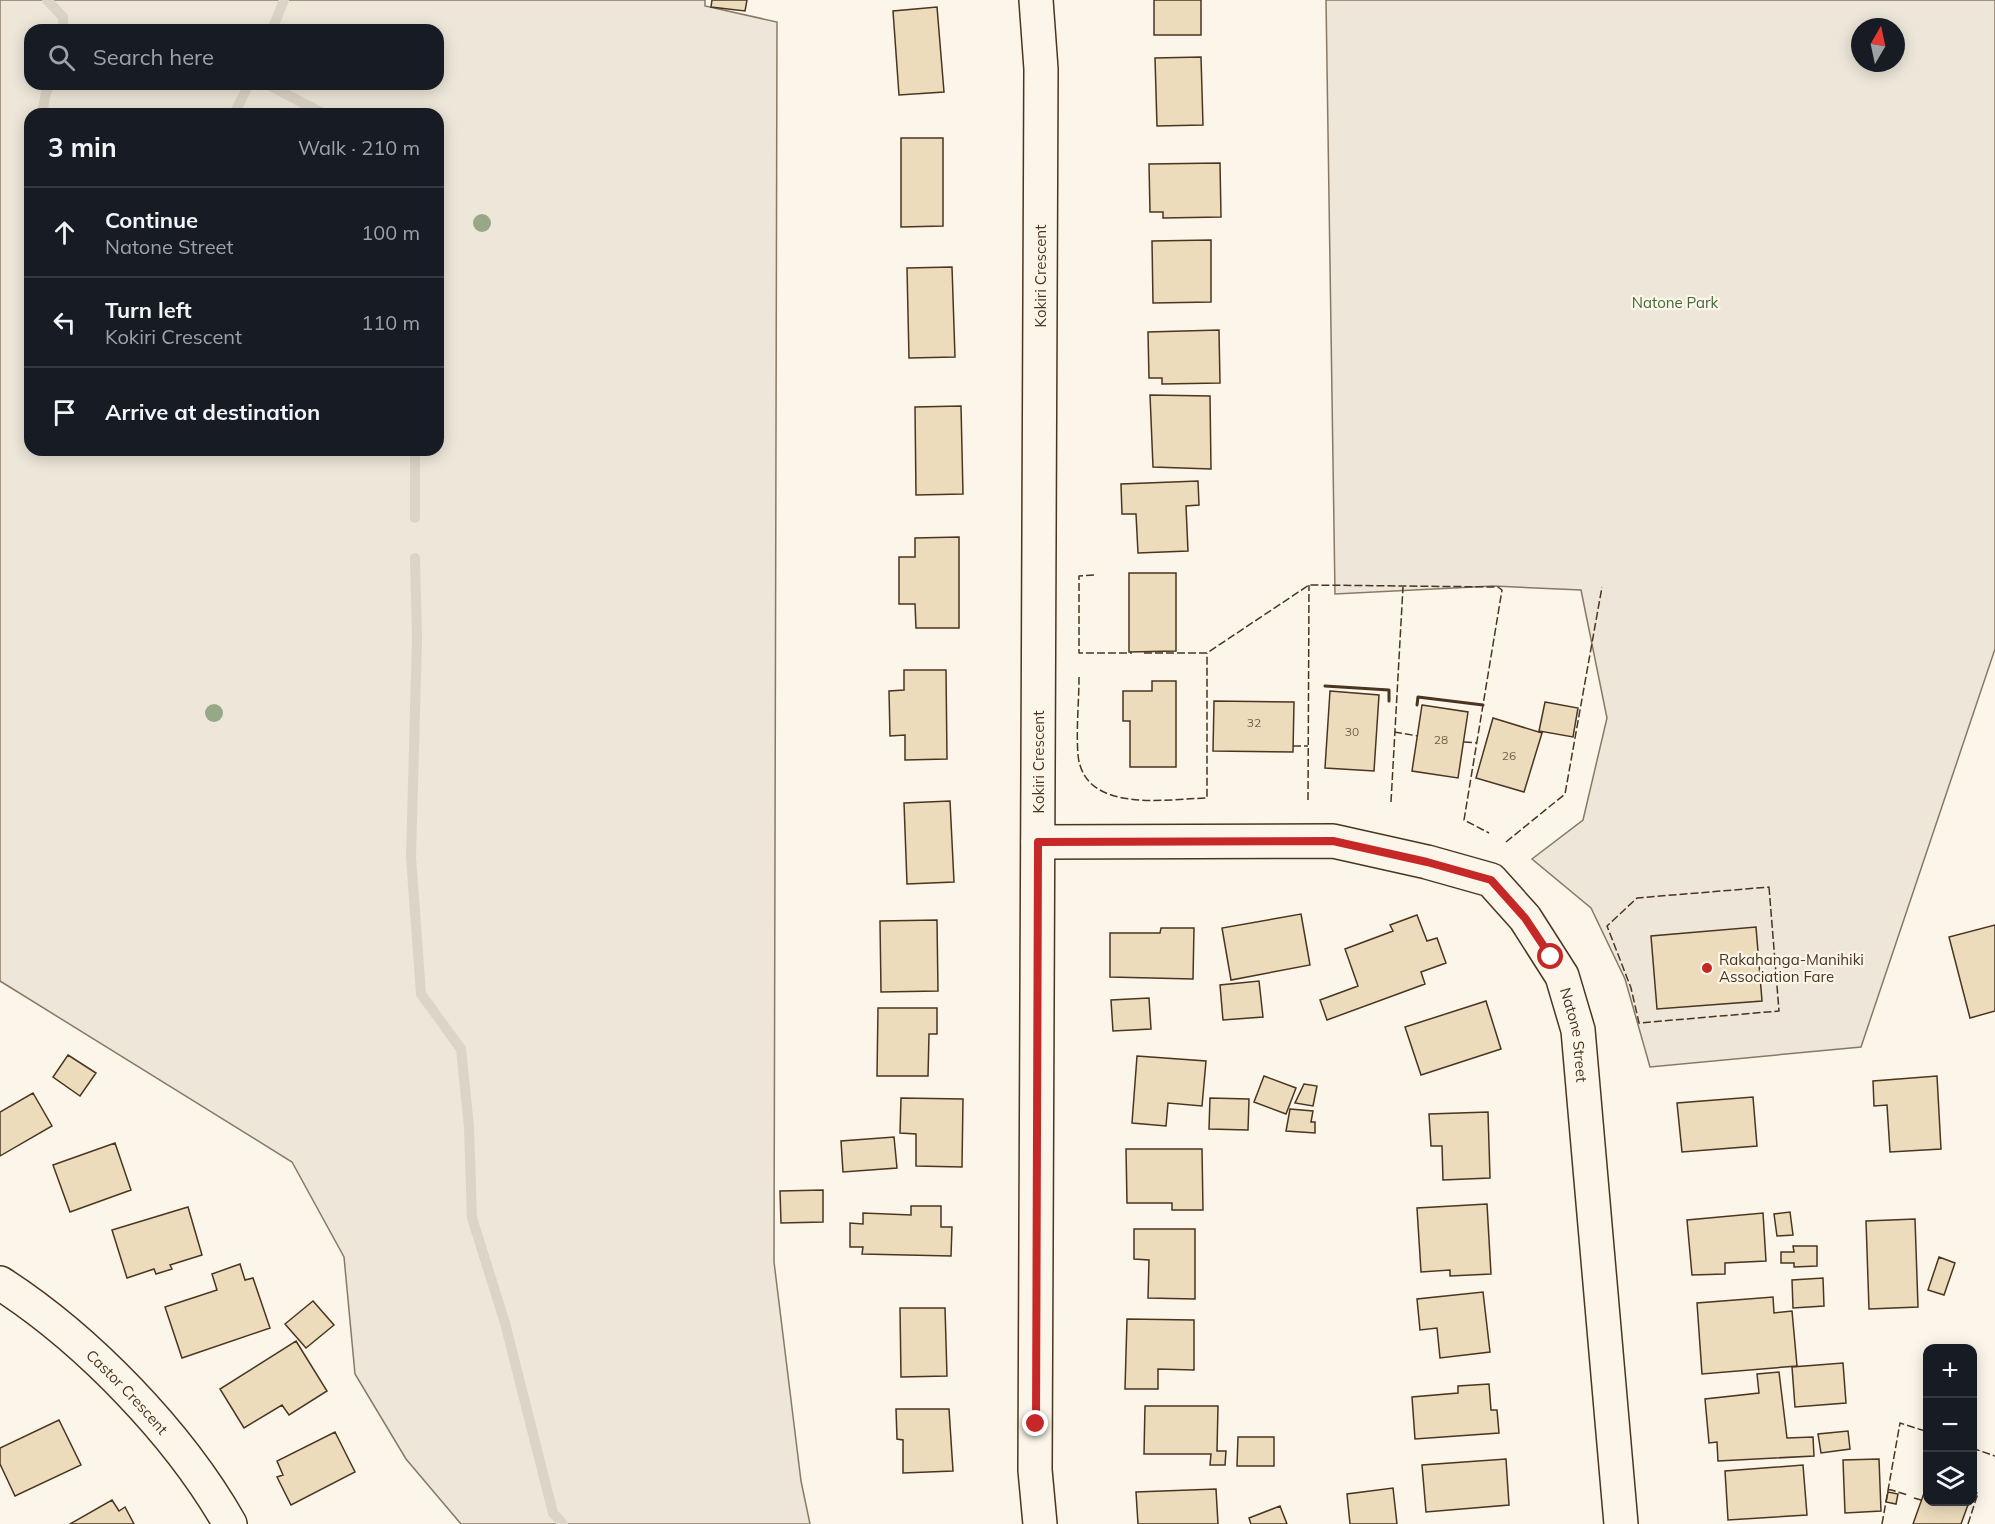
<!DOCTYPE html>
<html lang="en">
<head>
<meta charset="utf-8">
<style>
	body { margin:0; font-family:Mulish,sans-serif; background:#242831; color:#f1f3f6 }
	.controls { position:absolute; right:18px; bottom:18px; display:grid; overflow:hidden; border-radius:12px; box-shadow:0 3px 15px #0003 }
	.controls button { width:54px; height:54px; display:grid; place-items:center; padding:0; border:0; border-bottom:2px solid #363941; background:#171b24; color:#f1f3f6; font:30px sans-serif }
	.compass { position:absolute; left:1851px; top:18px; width:54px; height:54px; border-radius:50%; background:#171b24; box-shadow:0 3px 15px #0003; rotate:9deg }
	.stop { position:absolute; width:18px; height:18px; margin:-14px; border:4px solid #c62828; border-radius:50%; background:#fff }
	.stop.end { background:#c62828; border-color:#fff; box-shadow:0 2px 6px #0008 }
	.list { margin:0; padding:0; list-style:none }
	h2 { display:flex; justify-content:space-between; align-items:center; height:78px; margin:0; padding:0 24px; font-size:26px }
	h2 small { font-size:20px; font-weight:400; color:#9ea1a6 }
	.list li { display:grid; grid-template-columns:39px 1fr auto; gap:18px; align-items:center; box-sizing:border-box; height:90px; padding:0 24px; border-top:2px solid #363941 }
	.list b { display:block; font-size:22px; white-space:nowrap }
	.list p { margin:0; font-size:20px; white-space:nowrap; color:#9ea1a6 }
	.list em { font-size:20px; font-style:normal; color:#9ea1a6 }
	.icon { flex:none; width:33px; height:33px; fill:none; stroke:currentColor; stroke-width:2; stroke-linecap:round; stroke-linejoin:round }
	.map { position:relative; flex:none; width:1995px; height:1524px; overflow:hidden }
	.search { position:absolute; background:#171b24; box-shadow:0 3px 15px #0003; left:24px; top:24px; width:420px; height:66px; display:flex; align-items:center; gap:15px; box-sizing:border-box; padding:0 21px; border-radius:18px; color:#9ea1a6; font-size:22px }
	.panel { position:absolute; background:#171b24; box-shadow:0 3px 15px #0003; left:24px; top:108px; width:420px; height:348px; border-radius:18px }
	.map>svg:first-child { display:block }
	.green { fill:#ede6d9; stroke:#887966; stroke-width:1.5; fill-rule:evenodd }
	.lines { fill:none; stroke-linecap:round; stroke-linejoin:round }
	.stream { stroke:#dcd4c6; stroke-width:10 }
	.building { fill:#ecdcbc; stroke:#4a3520; stroke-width:1.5 }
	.minor-casing { stroke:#4a3520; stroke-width:36 }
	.tertiary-casing { stroke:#4a3520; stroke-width:36 }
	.minor { stroke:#fbf6e9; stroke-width:33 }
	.tertiary { stroke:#fbf6e9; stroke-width:33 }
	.fence { stroke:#4a3520; stroke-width:1.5; stroke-dasharray:8 3; stroke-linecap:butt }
	.wall { stroke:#4a3520; stroke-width:3 }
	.tree { fill:#96a887 }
	.route { stroke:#c62828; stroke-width:8 }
	.poi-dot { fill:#c62828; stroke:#fbf6e9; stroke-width:2 }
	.labels { text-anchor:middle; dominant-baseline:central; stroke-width:4.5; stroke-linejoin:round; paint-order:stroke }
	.number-label { font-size:12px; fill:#725f47 }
	.street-label { font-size:15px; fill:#4a3520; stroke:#fbf6e9 }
	.park-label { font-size:15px; fill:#436837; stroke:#fbf6e9 }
	.poi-label { font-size:15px; fill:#4a3520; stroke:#fbf6e9; text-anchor:start }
</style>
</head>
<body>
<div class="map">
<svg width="1995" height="1524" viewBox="0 0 1995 1524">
	<rect width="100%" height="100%" fill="#fbf6e9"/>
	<path class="green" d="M0,0H705V6L777,22L774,1262L801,1481L810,1524H461L406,1459L355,1374L344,1257L292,1162L0,981ZM30,30H438V84H30ZM30,114H438V450H30Z
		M1326,0H1995V649L1861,1047L1650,1067L1625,979L1591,908L1532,859L1583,820L1607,718L1581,590L1493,586L1335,594ZM1860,27H1896V63H1860Z"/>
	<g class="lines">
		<path class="stream" d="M47,0L63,17V30
			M272,30L284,0
			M267,84L324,114
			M42,114L46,92L51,84
			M234,114L249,84
			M415,518V450
			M415,558L417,639L411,857L421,994L461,1049L469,1127L472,1218L505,1323L553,1513L563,1524"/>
	</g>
	<path class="building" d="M712,0H747L745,11L711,7Z
		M1154,0H1201V35H1154Z
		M937,7L944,92L899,95L893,11Z
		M1201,57L1203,125L1157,126L1155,58Z
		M901,138H943V226L901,227Z
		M1220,163L1221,217L1163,218V212H1150L1149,164Z
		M1211,240V302L1153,303L1152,241Z
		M952,267L955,357L909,358L907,268Z
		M1219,330L1220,383L1162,384V378H1149L1148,332Z
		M1150,395L1210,396L1211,469L1153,467Z
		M961,406L963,494L916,495L915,407Z
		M1198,481L1199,505L1186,506L1188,551L1138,553L1136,514H1122L1121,484Z
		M959,537V628H916L915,604H899V557H915V538Z
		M1129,573H1176V651L1129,652Z
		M904,670H946L947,759L905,760V735L890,736L889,691L904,690Z
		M1152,681H1176V767H1130V721H1123V691H1152Z
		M1330,691L1379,695L1374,771L1325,768Z
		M1214,701L1294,702L1293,752L1213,751Z
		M1545,702L1578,708L1573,737L1539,731Z
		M1422,705L1468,712L1458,778L1412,771Z
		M1493,718L1542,733L1524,792L1476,778Z
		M950,801L954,882L907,884L904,803Z
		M1301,914L1310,965L1231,980L1222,928Z
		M1417,915L1427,941L1437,938L1446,963L1421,972L1425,984L1327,1020L1320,1000L1358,986L1345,949L1393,931L1390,925Z
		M937,920L938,991L881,992L880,921Z
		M1995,925V1011L1970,1018L1949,937Z
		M1756,927L1762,1001L1657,1009L1651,936Z
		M1161,928H1194L1193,979L1110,977V933H1160Z
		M1259,981L1263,1017L1223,1020L1220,985Z
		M1149,998L1151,1029L1113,1031L1111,1000Z
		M1486,1001L1501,1049L1421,1075L1405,1027Z
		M878,1008H937V1034H929L928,1076H877Z
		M68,1055L96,1073L80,1096L53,1077Z
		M1137,1056L1206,1061L1202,1106L1168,1103L1166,1126L1132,1123Z
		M1264,1076L1296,1088L1286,1114L1254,1102Z
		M1937,1076L1941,1149L1890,1152L1887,1105L1874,1106L1873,1081Z
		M1304,1084L1317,1086L1313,1106L1295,1103Z
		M33,1093L52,1126L0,1156V1112Z
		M1753,1097L1757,1146L1682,1152L1677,1103Z
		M901,1098L963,1099L962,1167L916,1166V1134L900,1133Z
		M1210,1098L1249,1099L1248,1130L1209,1129Z
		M1290,1109L1313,1111L1311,1122H1315V1133L1286,1131Z
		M1488,1112L1490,1178L1443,1180L1442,1146H1431L1429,1114Z
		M894,1137L897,1168L843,1172L841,1141Z
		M115,1143L131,1190L70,1212L53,1165Z
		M1126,1149H1202L1203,1210H1172V1203H1127Z
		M823,1190V1222L781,1223L780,1191Z
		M1487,1204L1491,1274L1450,1276V1270L1421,1272L1417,1208Z
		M911,1206H941V1227H952L951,1256L862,1254L863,1247H850V1223L863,1224V1213L911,1215Z
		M188,1207L202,1255L170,1265L172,1269L156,1274L154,1269L127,1278L112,1230Z
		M1790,1212L1793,1235L1777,1236L1774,1214Z
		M1763,1213L1766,1261L1725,1263V1274L1692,1275L1687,1220Z
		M1915,1219L1918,1307L1869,1309L1866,1221Z
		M1134,1229H1195V1299L1148,1298L1149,1260L1134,1259Z
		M1793,1246H1817V1266L1794,1267V1263H1781V1252H1794Z
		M1939,1257L1955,1263L1944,1295L1928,1290Z
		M240,1264L245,1280L253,1278L270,1328L182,1358L165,1307L217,1290L212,1274Z
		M1823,1278L1824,1306L1793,1308L1792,1280Z
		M1483,1292L1490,1352L1440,1358L1437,1328L1420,1330L1417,1299Z
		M1773,1297L1774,1313L1792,1311L1797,1366L1702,1374L1697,1303Z
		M313,1301L334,1325L306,1348L285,1324Z
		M900,1308H945L947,1376L901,1377Z
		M1127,1319L1194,1320V1370L1158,1369V1389H1125Z
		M296,1341L327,1391L289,1415L282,1405L244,1428L220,1389Z
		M1843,1363L1846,1403L1795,1407L1792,1367Z
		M1779,1372L1787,1438L1813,1437L1814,1456L1718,1461L1717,1442L1709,1443L1705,1399L1759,1393L1757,1374Z
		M1489,1384L1491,1410H1497L1499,1433L1415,1439L1412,1397L1458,1393V1386Z
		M1145,1406H1218L1217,1451H1226L1225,1465H1210L1211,1454H1144Z
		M896,1409H949L953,1471L903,1473V1440L897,1439Z
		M59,1420L81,1465L15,1496L0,1464V1448Z
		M1848,1431L1850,1449L1821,1453L1818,1434Z
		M335,1432L355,1472L291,1505L277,1477L283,1475L277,1461Z
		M1238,1437H1274V1466H1237Z
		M1506,1459L1509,1505L1426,1512L1422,1465Z
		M1879,1459L1881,1511L1845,1513L1843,1460Z
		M1803,1465L1807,1515L1728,1520L1725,1471Z
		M1928,1482V1502H1969L1961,1524H1913Z
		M1393,1488L1397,1524H1350L1347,1494Z
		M1216,1489L1218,1524H1138L1136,1492Z
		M1888,1492L1898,1494L1896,1504L1886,1502Z
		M112,1500L119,1511L125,1507L134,1524H70Z
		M1280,1506L1287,1524H1251L1249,1518Z"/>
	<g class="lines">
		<defs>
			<g id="minor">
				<path d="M1036,0L1041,69L1035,1470L1040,1524"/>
				<path id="s1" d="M1038,842L1333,841L1427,862L1491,880L1525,918L1562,976L1578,1030L1621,1524"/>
			</g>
			<g id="tertiary">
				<path id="s2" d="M0,1283C87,1339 179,1434 230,1524"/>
			</g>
		</defs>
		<use href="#minor" class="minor-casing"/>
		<use href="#tertiary" class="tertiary-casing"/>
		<use href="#minor" class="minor"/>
		<use href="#tertiary" class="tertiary"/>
		<path class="fence" d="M1094,575L1079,576V653H1132
			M1144,653H1207L1309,585L1498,587L1502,590L1464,820L1489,833
			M1079,677C1079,702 1076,729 1078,755C1084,814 1166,799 1207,798V653
			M1394,732L1418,736
			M1464,742L1477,743
			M1293,746H1308
			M1308,800L1309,585
			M1391,802L1403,587
			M1506,842L1565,794L1602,587
			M1769,887L1779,1011L1639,1023L1631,988L1607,926L1637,898Z
			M1972,1448L1995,1456
			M1888,1489L1908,1495
			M1914,1498L1921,1500
			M1882,1524L1900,1423L1928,1432
			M1968,1524L1978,1493L1972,1492"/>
		<path class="wall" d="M1325,686L1389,690V701
			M1417,705L1418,697L1483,705"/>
	</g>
	<g class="tree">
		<circle cx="482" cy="223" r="9"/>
		<circle cx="214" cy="713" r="9"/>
	</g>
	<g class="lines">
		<path class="route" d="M1036,1424L1038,842L1333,841L1427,862L1491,880L1525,918L1551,957"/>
	</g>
	<circle class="poi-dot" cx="1707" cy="968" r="6"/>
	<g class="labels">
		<g class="number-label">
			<text x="1254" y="722">32</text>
			<text x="1352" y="731">30</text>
			<text x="1441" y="739">28</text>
			<text x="1509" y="755">26</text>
		</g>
		<g class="street-label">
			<text transform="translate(1040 276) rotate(-90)">Kokiri Crescent</text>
			<text transform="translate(1038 762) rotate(-90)">Kokiri Crescent</text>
			<text stroke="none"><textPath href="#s1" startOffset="638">Natone Street</textPath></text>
			<text stroke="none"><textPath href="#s2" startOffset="168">Castor Crescent</textPath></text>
		</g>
		<g class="park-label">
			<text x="1675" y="302">Natone Park</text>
		</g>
		<g class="poi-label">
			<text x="1719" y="959">Rakahanga-Manihiki<tspan x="1719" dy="17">Association Fare</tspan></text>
		</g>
	</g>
</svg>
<div class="controls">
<button>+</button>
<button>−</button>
<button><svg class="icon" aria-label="layers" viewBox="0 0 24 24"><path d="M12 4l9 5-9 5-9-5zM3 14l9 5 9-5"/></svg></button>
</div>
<svg class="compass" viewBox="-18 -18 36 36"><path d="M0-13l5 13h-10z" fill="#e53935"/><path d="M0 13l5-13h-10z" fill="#9ea1a6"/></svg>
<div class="stop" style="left:1551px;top:957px"></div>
<div class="stop end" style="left:1036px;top:1424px"></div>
<div class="search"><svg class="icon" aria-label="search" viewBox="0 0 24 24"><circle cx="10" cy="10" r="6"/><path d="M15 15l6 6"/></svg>Search here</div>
<section class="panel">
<h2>3 min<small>Walk · 210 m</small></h2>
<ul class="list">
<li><svg class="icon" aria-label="ahead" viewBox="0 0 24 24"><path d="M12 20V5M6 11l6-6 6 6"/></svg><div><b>Continue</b><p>Natone Street</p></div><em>100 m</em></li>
<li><svg class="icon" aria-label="left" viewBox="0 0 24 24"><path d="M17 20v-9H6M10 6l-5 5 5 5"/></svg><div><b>Turn left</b><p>Kokiri Crescent</p></div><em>110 m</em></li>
<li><svg class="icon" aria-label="arrive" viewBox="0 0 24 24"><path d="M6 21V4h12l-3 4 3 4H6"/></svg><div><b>Arrive at destination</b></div></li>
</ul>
</section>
</div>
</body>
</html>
